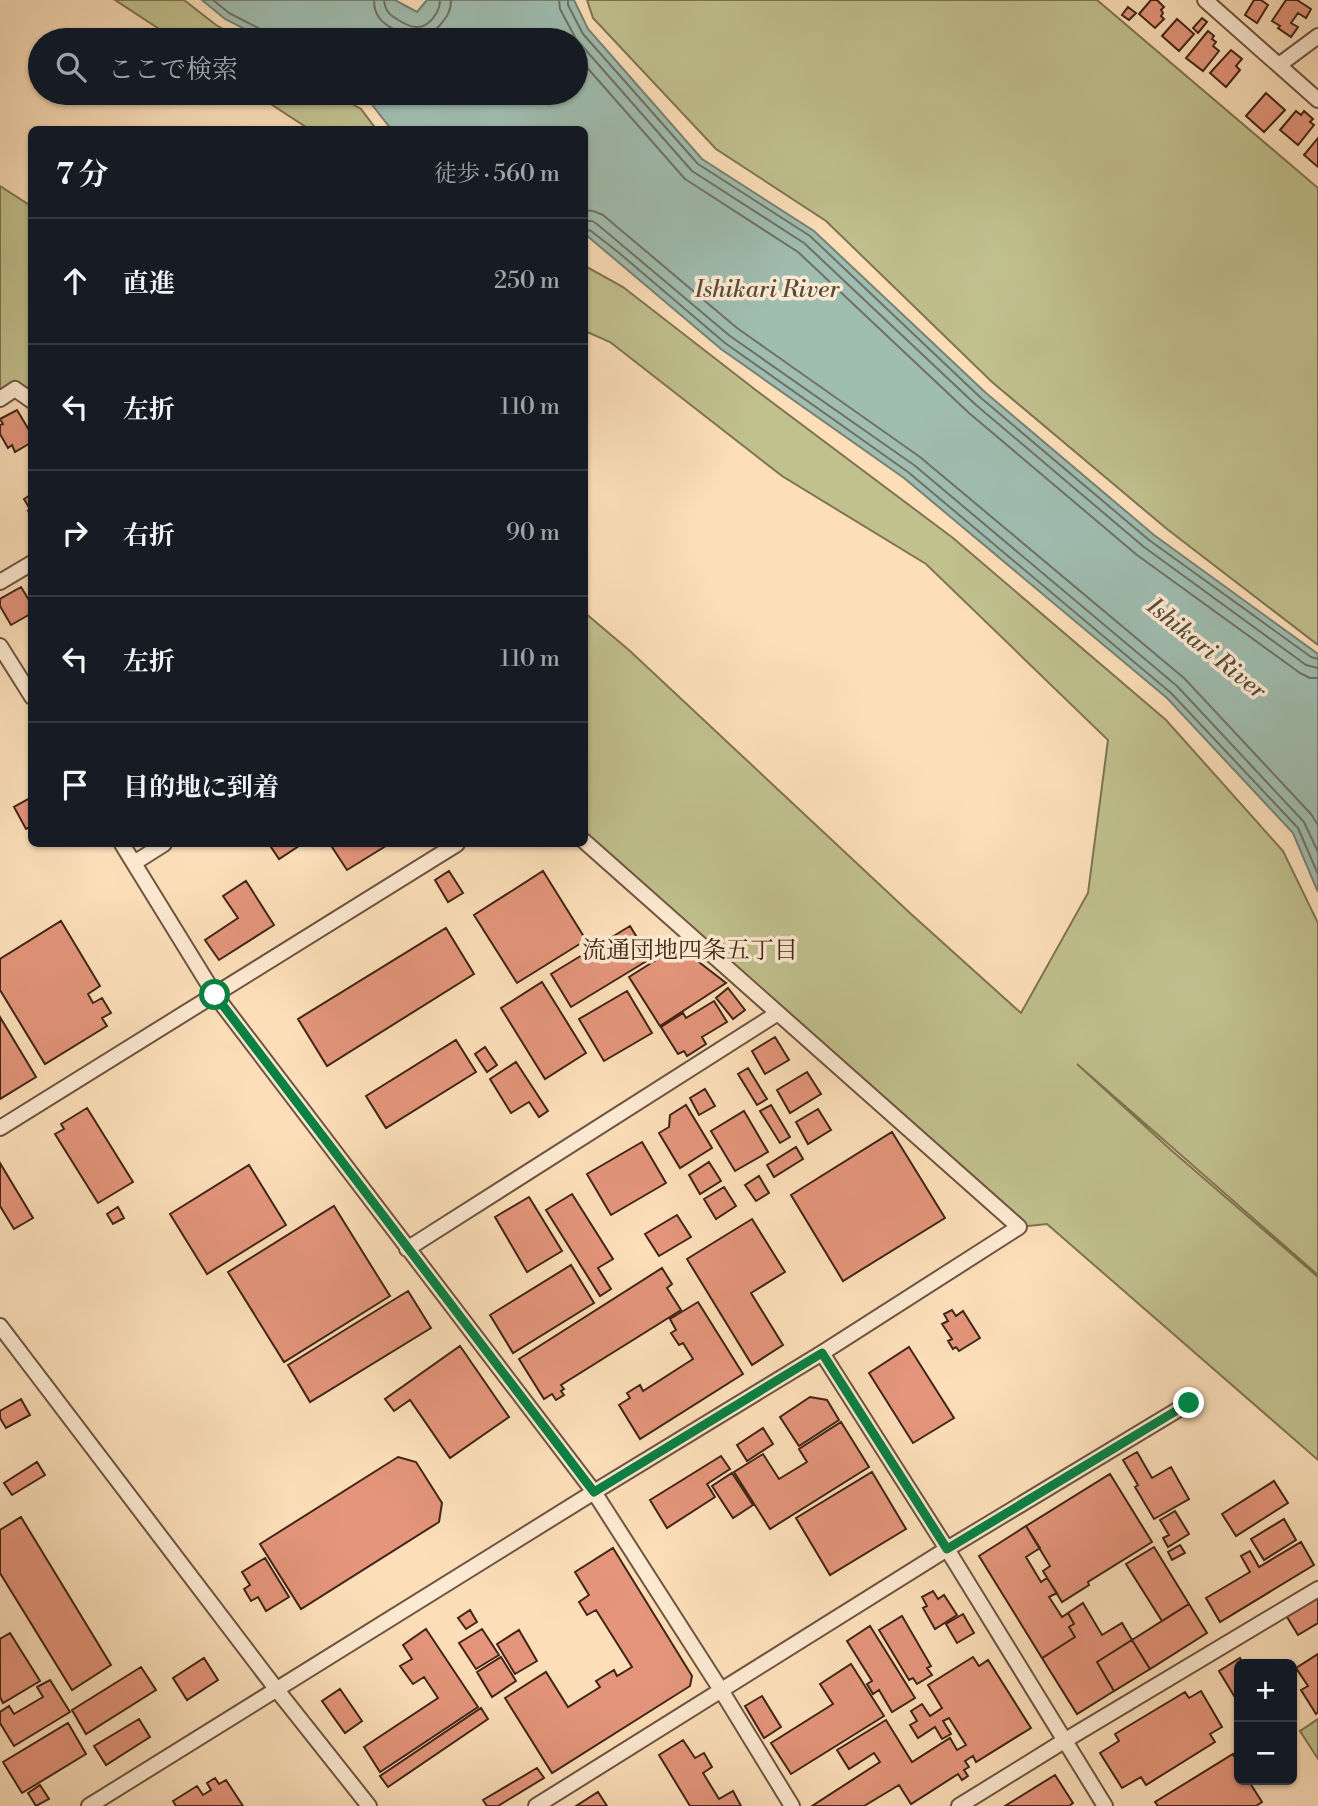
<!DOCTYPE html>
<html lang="ja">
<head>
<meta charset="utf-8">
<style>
	body { margin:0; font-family:"Libre Bodoni","Noto Serif JP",serif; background:#20242c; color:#f1f3f6 }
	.controls { position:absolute; right:21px; bottom:21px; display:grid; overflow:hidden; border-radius:10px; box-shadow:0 2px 5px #0004 }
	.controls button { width:63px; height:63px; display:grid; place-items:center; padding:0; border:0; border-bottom:2px solid #363941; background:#171b24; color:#f1f3f6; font:35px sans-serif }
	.stop { position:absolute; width:21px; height:21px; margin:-16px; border:5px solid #0b8043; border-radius:50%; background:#fff }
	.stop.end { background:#0b8043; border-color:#fff; box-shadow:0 2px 7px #0008 }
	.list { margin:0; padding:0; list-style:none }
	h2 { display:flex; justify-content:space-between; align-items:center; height:91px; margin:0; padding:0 28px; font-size:30px }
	h2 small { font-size:23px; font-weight:400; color:#9ea1a6 }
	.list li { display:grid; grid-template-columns:46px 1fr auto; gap:21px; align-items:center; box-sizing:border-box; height:126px; padding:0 28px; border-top:2px solid #363941 }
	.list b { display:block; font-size:26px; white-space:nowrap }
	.list em { font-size:23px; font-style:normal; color:#9ea1a6 }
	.icon { flex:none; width:38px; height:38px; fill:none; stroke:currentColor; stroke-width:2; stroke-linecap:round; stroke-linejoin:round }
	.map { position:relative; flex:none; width:1318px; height:1806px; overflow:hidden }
	.search { position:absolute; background:#171b24; box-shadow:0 2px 5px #0004; left:28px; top:28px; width:560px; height:77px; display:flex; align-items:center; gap:18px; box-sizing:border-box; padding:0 24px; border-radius:38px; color:#9ea1a6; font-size:26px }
	.panel { position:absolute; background:#171b24; box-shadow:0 2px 5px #0004; left:28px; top:126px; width:560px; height:721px; border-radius:10px }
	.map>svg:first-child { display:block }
	.green { fill:#c1c18e; stroke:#817352; stroke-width:2 }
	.water { fill:#9fbdb0; stroke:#798073; stroke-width:2 }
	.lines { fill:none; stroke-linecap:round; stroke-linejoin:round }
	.shore { stroke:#707164; stroke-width:2 }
	.building { fill:#e4957b; stroke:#412517; stroke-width:2 }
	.street-casing { stroke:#705440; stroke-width:18 }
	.street { stroke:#fdead2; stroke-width:14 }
	.route { stroke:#0b8043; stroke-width:9 }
	.labels { text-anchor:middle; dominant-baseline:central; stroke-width:7; stroke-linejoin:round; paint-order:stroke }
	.water-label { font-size:24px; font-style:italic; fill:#584b3d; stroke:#fdead2 }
	.neighbourhood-label { font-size:24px; fill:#412517; stroke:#fdead2 }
</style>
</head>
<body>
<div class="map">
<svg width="1318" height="1806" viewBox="0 0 1318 1806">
	<rect width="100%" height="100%" fill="#fcdfb9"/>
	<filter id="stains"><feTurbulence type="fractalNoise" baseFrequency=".00286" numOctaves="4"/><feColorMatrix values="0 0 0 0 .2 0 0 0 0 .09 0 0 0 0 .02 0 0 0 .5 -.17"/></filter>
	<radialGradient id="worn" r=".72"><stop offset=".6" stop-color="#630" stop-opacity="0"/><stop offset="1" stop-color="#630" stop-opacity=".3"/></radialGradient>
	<path class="green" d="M115,0H184L216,25L242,40H176Z
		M587,0H1097L1318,188V645L1167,529L992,382L826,221L716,149L593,18Z
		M254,93H333L361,109L376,129H309Z
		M0,186L31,206V401L15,389L0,399Z
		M585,266L623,287L757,391L953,538L1166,720L1283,851L1318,923V1275L1077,1064L1171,1150L1318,1277V1460L1047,1224L1019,1227L585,841V613L630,651L911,914L1021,1013L1088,893L1108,740L926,564L782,476L610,342L585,331Z
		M1318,1719V1759L1300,1731Z"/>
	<path class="water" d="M202,0H395L417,12L427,0H574L588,29L702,159L814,231L986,393L1154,535L1318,654V892L1293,833L1167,698L904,478L721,349L585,234L584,130L391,129L363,93H576V40H266L225,19Z"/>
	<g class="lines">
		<path class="shore" d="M213,0L229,13L264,31L267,36V40
			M374,0C374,16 382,23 395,30C412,40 427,41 440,25C447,17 451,11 451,0
			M384,0C385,12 391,16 400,21C405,24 410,27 416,27C429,28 440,12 440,0
			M559,0L560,9L576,39L692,171L804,243L976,405L1144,547L1306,665L1318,668
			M568,0V5L583,34L698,164L810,236L981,398L1149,540L1311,657L1318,659
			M576,55L685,179L798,252L969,413L1137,555L1300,673L1310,678H1318
			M584,210L593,211L603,215L737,328L920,457L1184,678L1311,814L1318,825
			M584,221H592L597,224L730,336L914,465L1177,686L1304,822L1318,852
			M584,229L591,231L618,252L725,343L908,472L1171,693L1298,828L1318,874"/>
	</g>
	<path class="building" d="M1151,0H1157L1164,7L1161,10L1163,13L1161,16L1164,19L1155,28L1139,14Z
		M1254,0H1261L1268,5L1257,23L1245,15Z
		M1286,0H1297L1311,9L1306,18L1298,13L1291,23L1298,27L1291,37L1278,28L1280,26L1272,21Z
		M1128,7L1136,13L1129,20L1122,15Z
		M1202,18L1207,22L1198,33L1193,28Z
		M1177,19L1194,34L1179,51L1162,36Z
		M1208,31L1214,36L1212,39L1216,42L1213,46L1219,51L1203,71L1186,58Z
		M1231,50L1242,59L1236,66L1240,70L1226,87L1210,73Z
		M1266,93L1285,110L1264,132L1246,116Z
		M1296,111L1301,115L1304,111L1313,119L1310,122L1314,125L1298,145L1280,130Z
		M1318,138V167L1304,155Z
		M17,410L32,435V442L15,452L12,445L8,448L0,434V425L3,424L0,419Z
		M32,494V517L28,511L30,509L24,499Z
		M21,587L32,605V613L11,625L0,606V599Z
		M32,797V826L26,829L14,807Z
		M269,844H298L299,846L279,859Z
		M330,844H389L347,870Z
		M449,871L463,893L448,902L435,880Z
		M543,871L586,940L517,983L474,915Z
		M246,881L274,925L219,960L205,940L238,918L223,896Z
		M61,921L100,986L88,994L93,1003L102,998L111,1013L102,1018L107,1026L45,1064L0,990V959Z
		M630,926L650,959L571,1007L551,974Z
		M446,928L474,974L327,1066L298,1019Z
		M669,939L726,983L660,1026L629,977L656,960L650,951Z
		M542,982L586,1053L545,1079L501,1008Z
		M728,988L745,1010L733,1019L716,998Z
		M627,991L652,1033L604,1061L579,1019Z
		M714,1001L727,1022L702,1037L706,1044L687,1056L684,1051L678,1054L661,1027L683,1013L686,1018Z
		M0,1017L36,1077L0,1099Z
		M775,1037L789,1060L765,1074L752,1051Z
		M456,1040L476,1072L386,1128L366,1096Z
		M485,1047L497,1065L487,1072L475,1054Z
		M516,1062L548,1111L539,1117L529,1102L511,1113L490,1079Z
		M748,1068L767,1099L757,1105L738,1074Z
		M807,1072L821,1094L790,1113L777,1090Z
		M705,1089L715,1106L699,1115L690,1098Z
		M686,1105L712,1148L680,1168L659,1133L669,1127L670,1115Z
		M771,1105L790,1137L780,1143L760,1111Z
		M87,1108L133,1182L98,1203L55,1134L64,1129L61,1124Z
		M818,1109L831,1130L808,1144L796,1122Z
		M744,1111L768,1152L735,1171L711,1131Z
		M892,1132L945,1218L843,1281L791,1195Z
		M642,1142L666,1183L611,1215L587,1174Z
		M796,1147L803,1159L774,1177L767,1165Z
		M709,1162L721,1181L700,1194L689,1175Z
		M0,1163L33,1218L14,1229L0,1206Z
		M249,1165L286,1225L207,1274L170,1214Z
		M759,1176L769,1193L756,1201L745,1185Z
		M724,1187L736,1206L716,1219L704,1199Z
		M572,1194L613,1259L598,1268L611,1289L600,1296L546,1210Z
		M529,1197L562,1251L527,1272L495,1217Z
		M334,1206L390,1296L284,1362L228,1272Z
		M118,1207L124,1218L113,1224L107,1214Z
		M677,1215L691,1237L659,1256L645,1234Z
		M752,1219L785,1272L751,1293L783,1345L752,1365L687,1259Z
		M571,1265L594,1303L513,1353L490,1315Z
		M662,1268L672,1284L667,1288L681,1310L561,1385L564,1389L561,1391L564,1395L556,1400L552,1394L544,1399L519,1359Z
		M408,1291L431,1328L310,1402L288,1365Z
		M698,1302L743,1374L640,1439L619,1405L630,1398L627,1393L640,1385L643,1391L693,1359L683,1343L679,1345L671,1333L676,1330L670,1319Z
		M952,1310L956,1316L963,1311L980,1338L959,1351L956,1347L953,1349L948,1341L952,1339L942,1324L948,1321L944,1314Z
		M460,1346L509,1417L450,1458L410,1400L394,1411L385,1399Z
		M909,1347L954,1418L913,1443L869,1373Z
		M810,1397L827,1400L839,1420L799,1446L780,1417Z
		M21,1399L30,1415L6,1428L0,1418V1411Z
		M841,1422L869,1467L770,1529L734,1472L763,1454L779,1479L807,1462L799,1449Z
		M763,1428L773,1444L747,1461L737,1445Z
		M1137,1452L1152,1478L1171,1467L1189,1499L1154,1519L1135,1487L1138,1485L1123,1460Z
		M721,1456L730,1469L707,1484L715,1497L667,1528L650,1500Z
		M398,1457L416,1462L442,1503L439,1522L301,1609L260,1544Z
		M37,1462L45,1475L12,1495L4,1483Z
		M872,1472L906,1529L830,1575L796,1518Z
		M732,1473L753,1505L733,1518L712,1486Z
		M1110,1474L1152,1542L1088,1582L1089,1585L1062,1602L1043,1571L1050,1566L1026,1526Z
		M1274,1481L1288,1503L1236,1536L1222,1514Z
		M1175,1511L1189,1534L1168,1547L1163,1538L1169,1535L1160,1520Z
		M21,1517L111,1665L72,1690L0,1573V1530Z
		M1284,1519L1296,1540L1264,1560L1251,1539Z
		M1026,1526L1040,1548L1026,1557L1041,1582L1047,1578L1057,1593L1049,1597L1062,1617L1068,1613L1074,1624L1069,1627L1075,1637L1042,1658L979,1556Z
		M1301,1542L1314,1565L1220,1622L1206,1598L1250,1572L1241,1556L1250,1551L1259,1567Z
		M1180,1545L1185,1553L1172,1560L1168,1552Z
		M1154,1547L1189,1604L1162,1621L1126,1564Z
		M613,1548L692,1676L690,1686L552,1773L505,1698L546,1672L568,1707L600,1687L596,1681L614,1670L617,1676L632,1667L596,1610L587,1615L579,1602L589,1595L575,1572Z
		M265,1558L289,1597L266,1611L258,1597L251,1601L244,1589L250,1585L242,1572Z
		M933,1591L938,1599L944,1595L957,1615L935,1629L923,1608L927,1606L922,1597Z
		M1318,1598V1623L1298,1635L1287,1617Z
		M1083,1603L1102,1635L1122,1623L1132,1640L1097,1662L1114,1691L1077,1714L1042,1658L1075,1637L1069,1627L1074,1624L1068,1613Z
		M1189,1604L1207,1633L1150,1669L1132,1640Z
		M470,1610L477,1622L466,1629L458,1618Z
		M963,1614L974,1633L957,1643L946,1624Z
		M902,1616L931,1666L927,1668L932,1675L917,1684L913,1678L909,1680L879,1630Z
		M870,1626L915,1698L892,1712L879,1690L873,1694L867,1684L872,1681L847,1641Z
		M426,1629L478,1707L380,1772L364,1747L438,1698L424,1677L413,1684L400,1666L412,1659L403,1645Z
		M482,1629L499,1655L476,1669L459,1643Z
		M519,1630L537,1661L515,1674L497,1644Z
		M10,1633L40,1681L3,1703L0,1697V1639Z
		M1132,1640L1150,1669L1114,1691L1097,1662Z
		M1318,1654V1712L1316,1714L1301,1690L1308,1686L1296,1668Z
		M501,1657L516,1681L492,1697L477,1672Z
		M973,1657L979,1666L988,1660L1031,1728L976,1762L973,1756L965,1761L969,1767L964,1770L968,1776L962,1780L958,1774L911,1804L899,1785L864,1806H812L880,1762L874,1753L849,1769L837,1750L886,1720L912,1762L950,1738L957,1750L966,1745L949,1718L943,1721L951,1734L942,1739L935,1727L918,1738L910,1725L917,1721L911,1711L922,1704L930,1716L942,1708L928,1685Z
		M204,1658L218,1680L187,1700L173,1678Z
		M1240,1658L1243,1664H1239V1704L1219,1671Z
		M851,1664L884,1716L791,1774L771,1743L833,1704L820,1684Z
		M141,1667L156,1690L86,1734L72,1710Z
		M50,1680L70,1712L14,1746L0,1723V1712L9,1706L14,1714L43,1697L37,1687Z
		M340,1689L362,1721L345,1733L322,1701Z
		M1201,1691L1222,1727L1210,1734L1215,1742L1146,1785L1141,1777L1122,1788L1100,1753L1119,1741L1115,1734L1185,1692L1189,1698Z
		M762,1696L781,1727L764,1738L745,1706Z
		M481,1708L488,1719L388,1787L380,1776Z
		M139,1719L150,1737L106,1765L94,1746Z
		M68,1723L86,1754L22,1793L3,1762Z
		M683,1740L695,1758L704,1753L712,1767L703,1773L719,1799L733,1791L741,1806H690L659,1755Z
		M1233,1754L1239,1765V1780H1248L1262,1802L1256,1806H1158L1155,1802Z
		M537,1768L544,1778L498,1806H487L483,1800Z
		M1055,1775L1073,1803L1069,1806H1005Z
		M215,1778L219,1784L226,1780L243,1806H176L173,1801L197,1786L203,1795L211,1790L207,1783Z
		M40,1785L49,1799L36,1806L28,1793Z
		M598,1792L607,1806H576Z"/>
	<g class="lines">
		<defs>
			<path id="street" d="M1205,0L1318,100
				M1279,65L1318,36
				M0,399L15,389L32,401
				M0,582L32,563
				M0,646L32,697
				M122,844L215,995L594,1492L721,1690L792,1806
				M134,863L164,844
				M0,1128L457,844
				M407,1249L778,1013
				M0,1326L277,1690L369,1806
				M822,1353L947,1549L1105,1806
				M89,1806L594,1492L822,1353L1019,1227L584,841
				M536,1806L947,1549L1189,1403
				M959,1806L1064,1741L1318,1589"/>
		</defs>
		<use href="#street" class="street-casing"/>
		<use href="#street" class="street"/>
	</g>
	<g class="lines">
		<path class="route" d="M215,995L594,1492L822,1353L947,1549L1189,1403"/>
	</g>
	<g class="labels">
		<g class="water-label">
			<text x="767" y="290">Ishikari River</text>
			<text transform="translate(1206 649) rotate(39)">Ishikari River</text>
		</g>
		<g class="neighbourhood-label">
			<text x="690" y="951">流通団地四条五丁目</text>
		</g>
	</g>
	<rect width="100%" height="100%" filter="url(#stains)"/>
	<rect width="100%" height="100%" fill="url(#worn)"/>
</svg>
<div class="controls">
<button>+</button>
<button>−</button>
</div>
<div class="stop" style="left:215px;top:995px"></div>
<div class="stop end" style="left:1189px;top:1403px"></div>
<div class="search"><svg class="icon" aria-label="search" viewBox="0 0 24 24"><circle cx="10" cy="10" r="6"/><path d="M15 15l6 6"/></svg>ここで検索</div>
<section class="panel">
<h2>7 分<small>徒歩 · 560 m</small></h2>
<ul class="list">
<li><svg class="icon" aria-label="ahead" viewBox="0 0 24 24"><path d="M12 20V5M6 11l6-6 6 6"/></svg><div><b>直進</b></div><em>250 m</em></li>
<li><svg class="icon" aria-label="left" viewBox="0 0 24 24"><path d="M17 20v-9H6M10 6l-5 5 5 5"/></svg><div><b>左折</b></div><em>110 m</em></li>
<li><svg class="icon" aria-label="right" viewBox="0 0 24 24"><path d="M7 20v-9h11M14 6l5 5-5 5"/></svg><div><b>右折</b></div><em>90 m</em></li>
<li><svg class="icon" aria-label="left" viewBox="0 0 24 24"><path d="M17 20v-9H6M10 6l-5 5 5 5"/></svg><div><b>左折</b></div><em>110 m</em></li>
<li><svg class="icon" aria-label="arrive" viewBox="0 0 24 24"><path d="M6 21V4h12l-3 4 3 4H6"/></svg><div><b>目的地に到着</b></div></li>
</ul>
</section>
</div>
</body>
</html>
